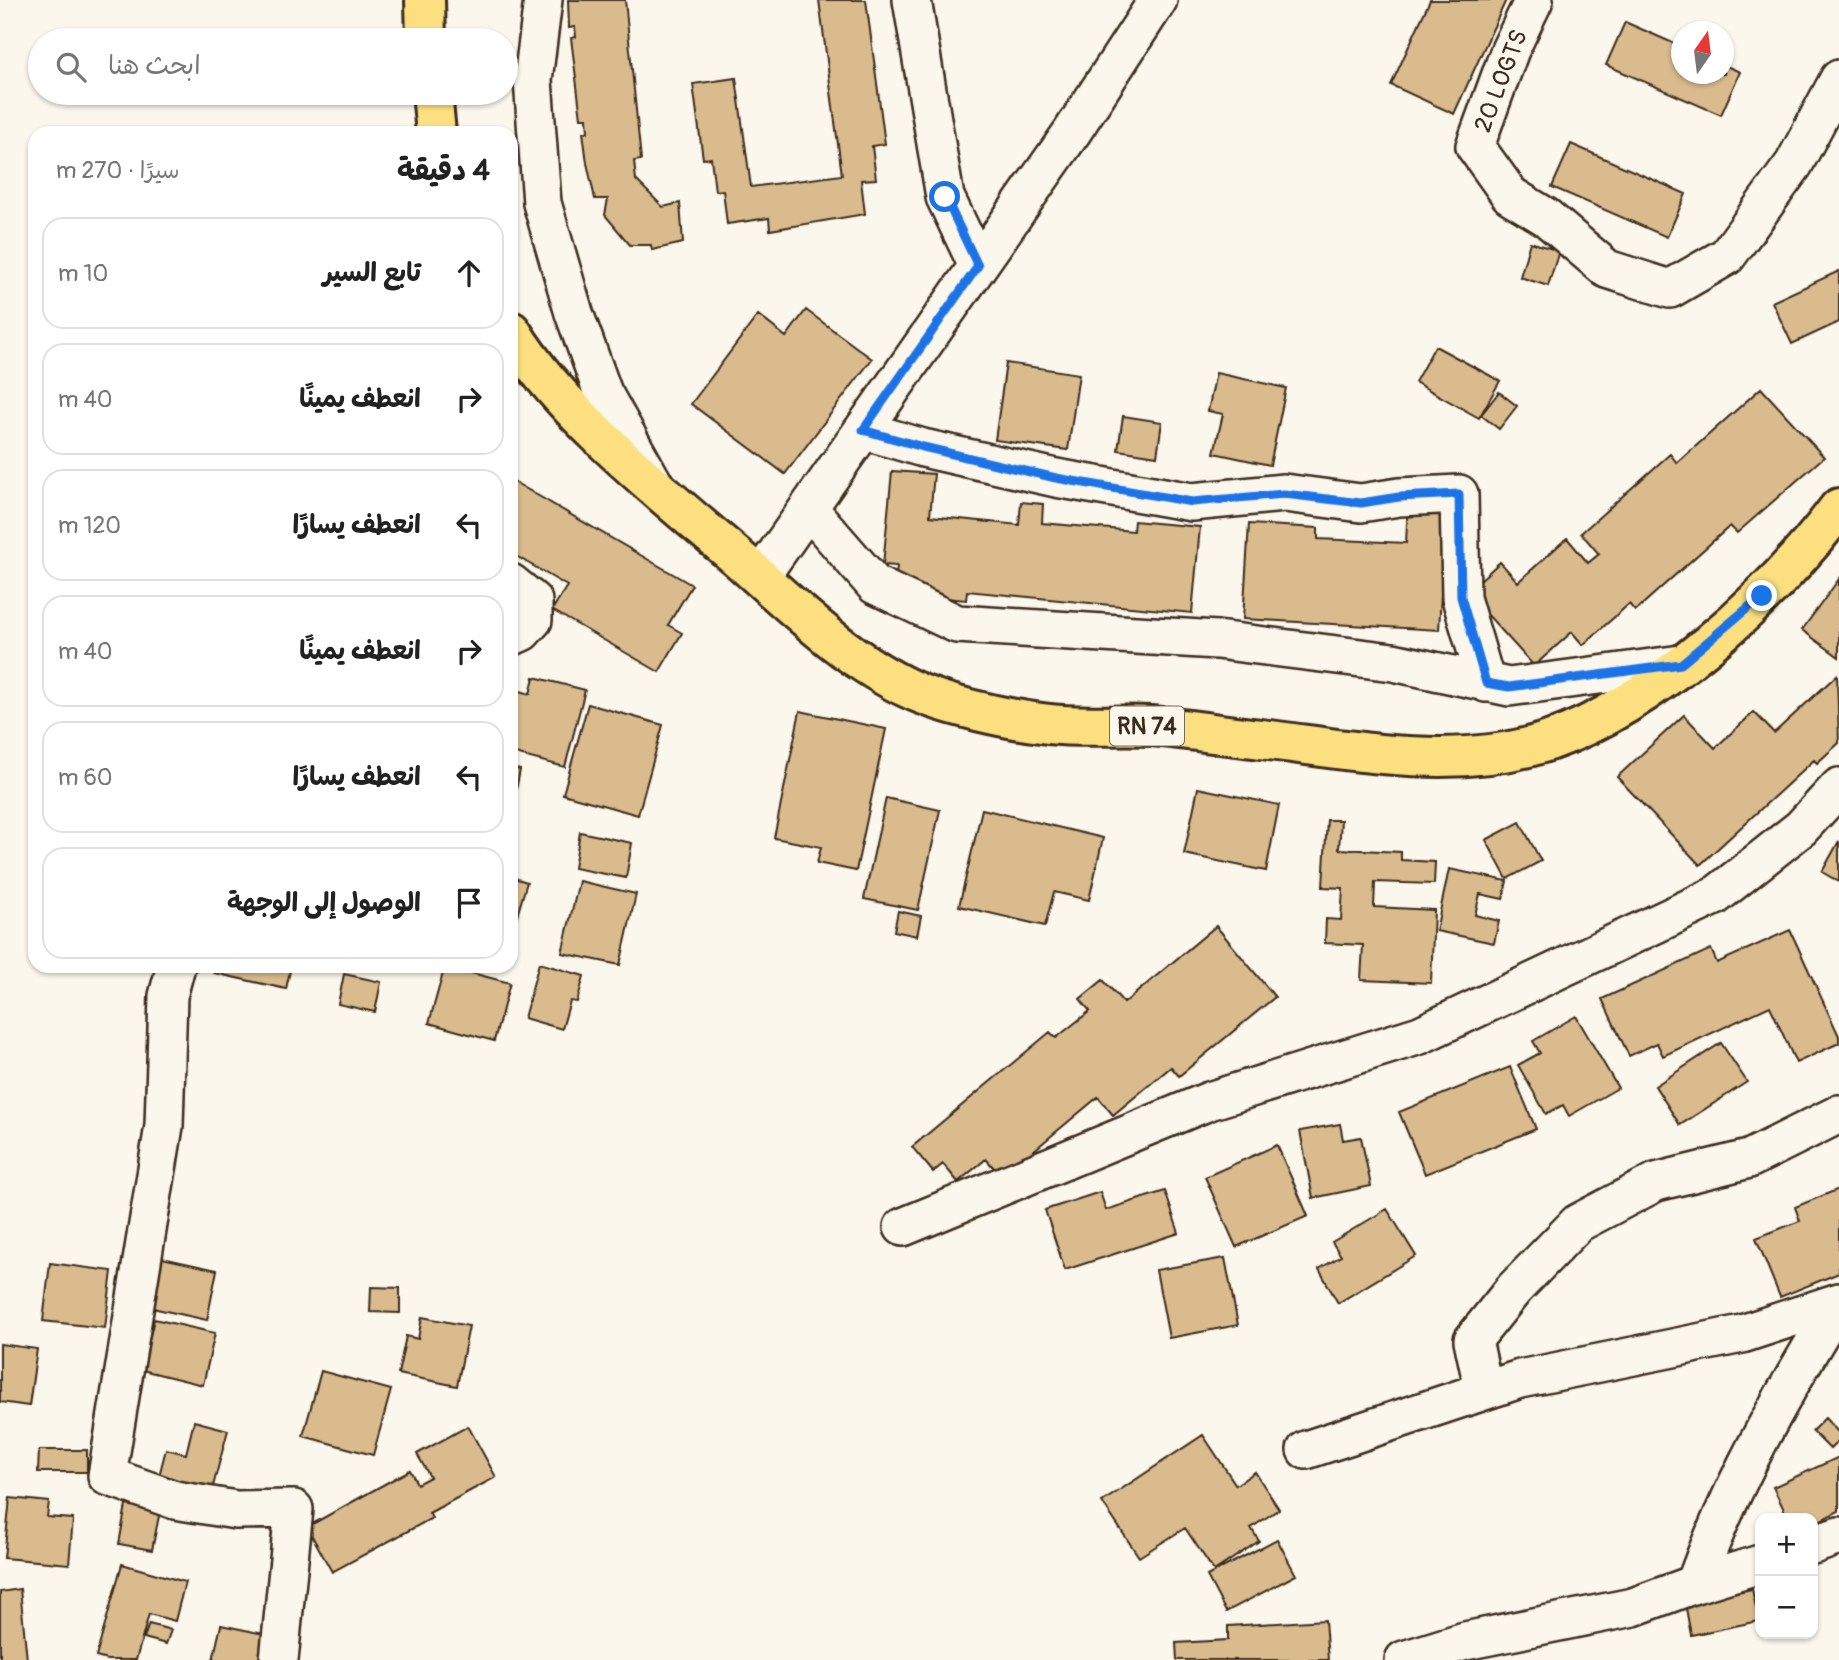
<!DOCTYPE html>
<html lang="ar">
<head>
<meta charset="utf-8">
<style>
	body { margin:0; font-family:Pangolin,"Playpen Sans Arabic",sans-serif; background:#f2f2f2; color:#222; direction:rtl }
	.controls { position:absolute; right:21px; bottom:21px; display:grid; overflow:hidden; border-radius:14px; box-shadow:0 2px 5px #0004 }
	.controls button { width:63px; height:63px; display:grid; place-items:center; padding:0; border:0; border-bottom:2px solid #e0e0e0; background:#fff; color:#222; font:35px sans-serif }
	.compass { position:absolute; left:1671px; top:21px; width:63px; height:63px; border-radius:50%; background:#fff; box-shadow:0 2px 5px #0004; rotate:14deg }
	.stop { position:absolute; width:21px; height:21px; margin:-16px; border:5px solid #1a73e8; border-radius:50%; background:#fff }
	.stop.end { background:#1a73e8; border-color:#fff; box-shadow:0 2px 7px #0008 }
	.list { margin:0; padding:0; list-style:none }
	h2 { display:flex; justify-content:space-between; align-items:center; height:91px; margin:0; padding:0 28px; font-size:30px }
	h2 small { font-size:23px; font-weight:400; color:#767676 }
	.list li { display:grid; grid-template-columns:46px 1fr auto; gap:21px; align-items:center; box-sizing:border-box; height:112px; margin:0 14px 14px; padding:0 14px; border:2px solid #e0e0e0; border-radius:21px }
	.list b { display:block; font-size:26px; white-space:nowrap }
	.list em { font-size:23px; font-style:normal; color:#767676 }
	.icon { flex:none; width:38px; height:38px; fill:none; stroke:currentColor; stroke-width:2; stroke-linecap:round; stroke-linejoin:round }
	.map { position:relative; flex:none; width:1839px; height:1660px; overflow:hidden; direction:ltr }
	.search { position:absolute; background:#fff; box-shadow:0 2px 5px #0004; left:28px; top:28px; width:490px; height:77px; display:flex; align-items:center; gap:18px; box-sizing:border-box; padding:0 24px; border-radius:38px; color:#767676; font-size:26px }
	.panel { position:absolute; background:#fff; box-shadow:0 2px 5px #0004; left:28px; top:126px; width:490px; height:847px; border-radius:21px; direction:rtl }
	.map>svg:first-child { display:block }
	.building { fill:#d9bb8d; stroke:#3b2a1e; stroke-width:2 }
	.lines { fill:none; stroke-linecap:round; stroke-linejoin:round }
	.minor-casing { stroke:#3b2a1e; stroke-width:42 }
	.major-casing { stroke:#3b2a1e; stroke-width:44 }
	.minor { stroke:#fbf7ec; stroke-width:37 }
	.major { stroke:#fce080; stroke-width:38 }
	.route { stroke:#1a73e8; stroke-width:9 }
	.labels { text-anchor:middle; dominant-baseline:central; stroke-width:5; stroke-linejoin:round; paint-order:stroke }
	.shield { fill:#fbf7ec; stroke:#75685c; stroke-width:2 }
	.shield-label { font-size:23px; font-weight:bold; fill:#3b2a1e }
	.street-label { font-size:24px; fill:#3b2a1e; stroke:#fbf7ec }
</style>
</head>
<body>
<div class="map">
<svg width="1839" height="1660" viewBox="0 0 1839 1660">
	<rect width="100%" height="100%" fill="#fbf7ec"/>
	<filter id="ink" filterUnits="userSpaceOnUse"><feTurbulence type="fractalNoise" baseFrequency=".0143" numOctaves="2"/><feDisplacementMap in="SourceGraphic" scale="14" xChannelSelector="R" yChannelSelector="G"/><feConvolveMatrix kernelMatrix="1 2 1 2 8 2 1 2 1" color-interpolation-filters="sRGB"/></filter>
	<g filter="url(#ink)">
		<path class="building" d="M568,0H625L641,160L634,161L636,180L663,207L680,203L683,243L652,250L651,245H630L605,215L608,199H595L587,163L583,132H588L587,118H581L571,38L576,37L575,27L569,28Z
			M819,0H866L885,144L872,146L876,179L861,180L865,214L770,230L769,218L727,224L723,190L715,191L711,158L703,159L693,84L736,78L751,187L842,175Z
			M1430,0H1506L1454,114L1391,85Z
			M1625,22L1682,47V74H1724V65L1740,72L1721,115L1606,65Z
			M1571,144L1686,194L1667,237L1552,187Z
			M1530,242L1559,251L1548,286L1520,277Z
			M1839,271V322L1792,344L1772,302Z
			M806,310L872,359L785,474L691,404L758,315L786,337Z
			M1435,346L1500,381L1479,418L1415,382Z
			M1006,363L1079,374L1068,450L995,440Z
			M1216,373L1286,388L1270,465L1214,453L1223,414L1208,411Z
			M1761,388L1824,457L1737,533L1730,526L1635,611L1629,604L1583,645L1572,632L1534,666L1467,592L1500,562L1518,582L1567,538L1588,563L1599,554L1581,533L1670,454L1677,463Z
			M1499,392L1517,406L1499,429L1481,415Z
			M1123,416L1162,422L1157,456L1118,450Z
			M892,471L934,474L930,516L1019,525L1021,502L1043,504L1042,523L1133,531L1134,521L1200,527L1192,613L967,591L966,600L894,593L897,566L883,565Z
			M511,480L692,585L668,625L682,633L659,672L552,610L567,586L511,553Z
			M1408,501L1446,503L1439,630L1243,619L1249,524L1318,528V539L1406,543Z
			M1839,579V657L1802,630Z
			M1837,675L1839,743L1817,763L1814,760L1700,865L1617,777L1684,715L1715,748L1754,712L1774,733Z
			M534,677L585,690L565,767L511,753V688L530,694Z
			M588,704L663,725L638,815L563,794Z
			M800,711L886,729L856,871L817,863L821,847L774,838Z
			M511,768L520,770L511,815Z
			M1198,788L1279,805L1266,871L1184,854Z
			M886,798L940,810L918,910L864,899Z
			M982,809L1103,838L1089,900L1054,892L1045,926L959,906Z
			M1327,820H1341L1339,849L1401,852V860L1435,862L1434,884L1375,882L1374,907L1434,910L1431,983L1361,980L1363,945L1325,943L1326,919L1341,920L1343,888L1323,887Z
			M1520,822L1541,861L1507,879L1486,840Z
			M580,832L632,843L626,878L574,868Z
			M1839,841V882L1822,872Z
			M1449,869L1507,881L1503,899L1480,894L1475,915L1499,921L1494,943L1436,931Z
			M511,877L527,882L511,936Z
			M579,881L636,894L620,965L562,953Z
			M898,911L921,916L917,936L894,931Z
			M1216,926L1275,997L1179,1076L1171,1067L1113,1115L1098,1097L1002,1177L986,1159L958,1182L943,1164L933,1172L912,1147L1050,1032L1056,1038L1090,1011L1080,999L1103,980L1124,1003Z
			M1790,930L1839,1036V1043L1796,1063L1770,1006L1663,1056L1657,1043L1629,1056L1602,999L1711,949L1717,963Z
			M539,963L584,976L577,1002L570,1001L562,1029L524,1018Z
			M215,966H291L286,989L214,973Z
			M445,966L510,983L494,1041L429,1023Z
			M344,974L381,982L375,1012L338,1004Z
			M1576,1016L1618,1088L1569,1116L1563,1105L1546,1114L1518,1065L1540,1053L1533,1041Z
			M1721,1043L1747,1082L1680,1125L1655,1086Z
			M1510,1067L1536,1129L1425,1174L1399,1112Z
			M1340,1124L1343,1140L1361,1137L1371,1186L1313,1198L1300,1131Z
			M1277,1145L1308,1216L1236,1247L1205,1177Z
			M1839,1189V1273L1780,1297L1756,1238L1800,1221L1795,1207Z
			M1165,1191L1179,1233L1065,1270L1045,1210L1100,1192L1106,1210Z
			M1387,1209L1416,1256L1338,1303L1319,1269L1341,1256L1332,1242Z
			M153,1256L217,1270L207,1320L143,1306Z
			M1225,1258L1238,1325L1169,1338L1156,1270Z
			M50,1263L112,1271L105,1328L43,1321Z
			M371,1287L400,1288V1313L370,1312Z
			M422,1317L469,1326L457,1386L398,1374L406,1336L418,1339Z
			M154,1319L215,1333L203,1385L142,1370Z
			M0,1344L37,1349L29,1406L0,1402Z
			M321,1371L391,1390L373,1455L303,1436Z
			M1825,1418L1839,1433V1440L1830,1449L1812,1431Z
			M194,1421L228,1430L212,1490L159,1476L166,1449L186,1454Z
			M468,1426L496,1477L429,1513L432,1518L332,1572L307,1527L410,1470L417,1484L430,1477L417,1454Z
			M1203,1435L1236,1485L1255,1472L1279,1509L1251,1528L1259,1541L1214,1571L1185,1528L1139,1557L1102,1502Z
			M39,1450H87V1472H38Z
			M1839,1457V1511L1813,1524V1518H1788L1773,1487Z
			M10,1498L49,1502L47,1517L73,1519L69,1564L4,1558Z
			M126,1505L160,1511L152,1550L119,1544Z
			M1277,1539L1296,1575L1226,1612L1207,1576Z
			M122,1564L185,1582L175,1621L149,1614L136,1660H107L96,1657Z
			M20,1589L27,1660H0V1592Z
			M1752,1589L1759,1621L1691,1635L1685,1603Z
			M1325,1620L1328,1660H1177L1176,1643L1228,1640V1626Z
			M149,1624L171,1630L166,1644L144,1638Z
			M221,1625L264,1634L259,1660H213Z"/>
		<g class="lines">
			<defs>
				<path id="minor" d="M543,0L533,80L542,203L574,313L603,393L655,486
					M912,0L945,197L978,266
					M1534,0L1510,50L1475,146L1510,195L1546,217L1607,269L1670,289L1727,256L1794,164L1839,79
					M863,430L923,448L1056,478L1192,502L1284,493L1361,503L1399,497L1459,494L1461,598L1486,683
					M808,508L875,585L957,624L1217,640L1393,662L1509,687L1681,664
					M760,577L1072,132L1158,0
					M511,583L533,601V620L522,632L511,637
					M176,966L168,996L164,1126L107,1476L175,1500L236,1510L294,1509L279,1660
					M903,1227L1209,1101L1420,1035L1715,896L1801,828L1839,787
					M1484,1391L1473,1340L1514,1289L1578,1223L1656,1182L1749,1159L1839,1114
					M1306,1450L1520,1379L1742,1334L1839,1302
					M1813,1545L1839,1536
					M1695,1584L1760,1564
					M1404,1660L1465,1641L1633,1607L1695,1584C1731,1484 1783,1393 1839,1302"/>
				<path id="major" d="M425,0L426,40
					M432,93L436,133
					M511,331C560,412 665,496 738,558C790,604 848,661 912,690C947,706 1011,720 1049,724C1083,728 1118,724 1151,726C1188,729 1224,735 1261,739C1353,750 1458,772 1549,741C1655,704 1772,597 1839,508"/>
			</defs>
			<use href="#minor" class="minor-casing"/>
			<use href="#major" class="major-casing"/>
			<use href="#minor" class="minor"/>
			<use href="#major" class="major"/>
		</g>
	</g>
	<g class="lines" filter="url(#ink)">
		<path class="route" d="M945,197L978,266L863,430L923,447L1056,478L1192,502L1284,494L1361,503L1399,497L1459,494L1461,597L1486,683L1509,687L1681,664L1762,596"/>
	</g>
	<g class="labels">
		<rect class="shield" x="1110" y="706.5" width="74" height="39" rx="5"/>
		<g class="shield-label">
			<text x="1147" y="726">RN 74</text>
		</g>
		<g class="street-label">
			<text transform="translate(1501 81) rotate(-69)">20 LOGTS</text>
		</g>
	</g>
</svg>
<div class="controls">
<button>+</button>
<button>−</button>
</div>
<svg class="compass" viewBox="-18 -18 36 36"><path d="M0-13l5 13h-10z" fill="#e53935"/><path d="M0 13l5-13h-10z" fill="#767676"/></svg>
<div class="stop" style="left:945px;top:197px"></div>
<div class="stop end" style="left:1762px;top:596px"></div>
<div class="search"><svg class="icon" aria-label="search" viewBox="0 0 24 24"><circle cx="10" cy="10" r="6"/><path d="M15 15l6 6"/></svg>ابحث هنا</div>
<section class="panel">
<h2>4 دقيقة<small>سيرًا · 270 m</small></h2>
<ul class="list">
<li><svg class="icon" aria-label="ahead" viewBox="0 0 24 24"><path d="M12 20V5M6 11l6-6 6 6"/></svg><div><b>تابع السير</b></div><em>10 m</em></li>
<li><svg class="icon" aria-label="right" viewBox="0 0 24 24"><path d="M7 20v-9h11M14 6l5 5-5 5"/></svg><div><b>انعطف يمينًا</b></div><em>40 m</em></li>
<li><svg class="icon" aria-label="left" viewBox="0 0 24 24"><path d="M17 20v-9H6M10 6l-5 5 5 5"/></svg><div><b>انعطف يسارًا</b></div><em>120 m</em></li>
<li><svg class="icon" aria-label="right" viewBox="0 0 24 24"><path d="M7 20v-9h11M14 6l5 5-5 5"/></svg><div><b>انعطف يمينًا</b></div><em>40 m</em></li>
<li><svg class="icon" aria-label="left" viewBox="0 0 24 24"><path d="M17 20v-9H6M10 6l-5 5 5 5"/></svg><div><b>انعطف يسارًا</b></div><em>60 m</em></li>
<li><svg class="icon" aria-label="arrive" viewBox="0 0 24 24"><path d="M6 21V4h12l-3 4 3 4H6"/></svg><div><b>الوصول إلى الوجهة</b></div></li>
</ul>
</section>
</div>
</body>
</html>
